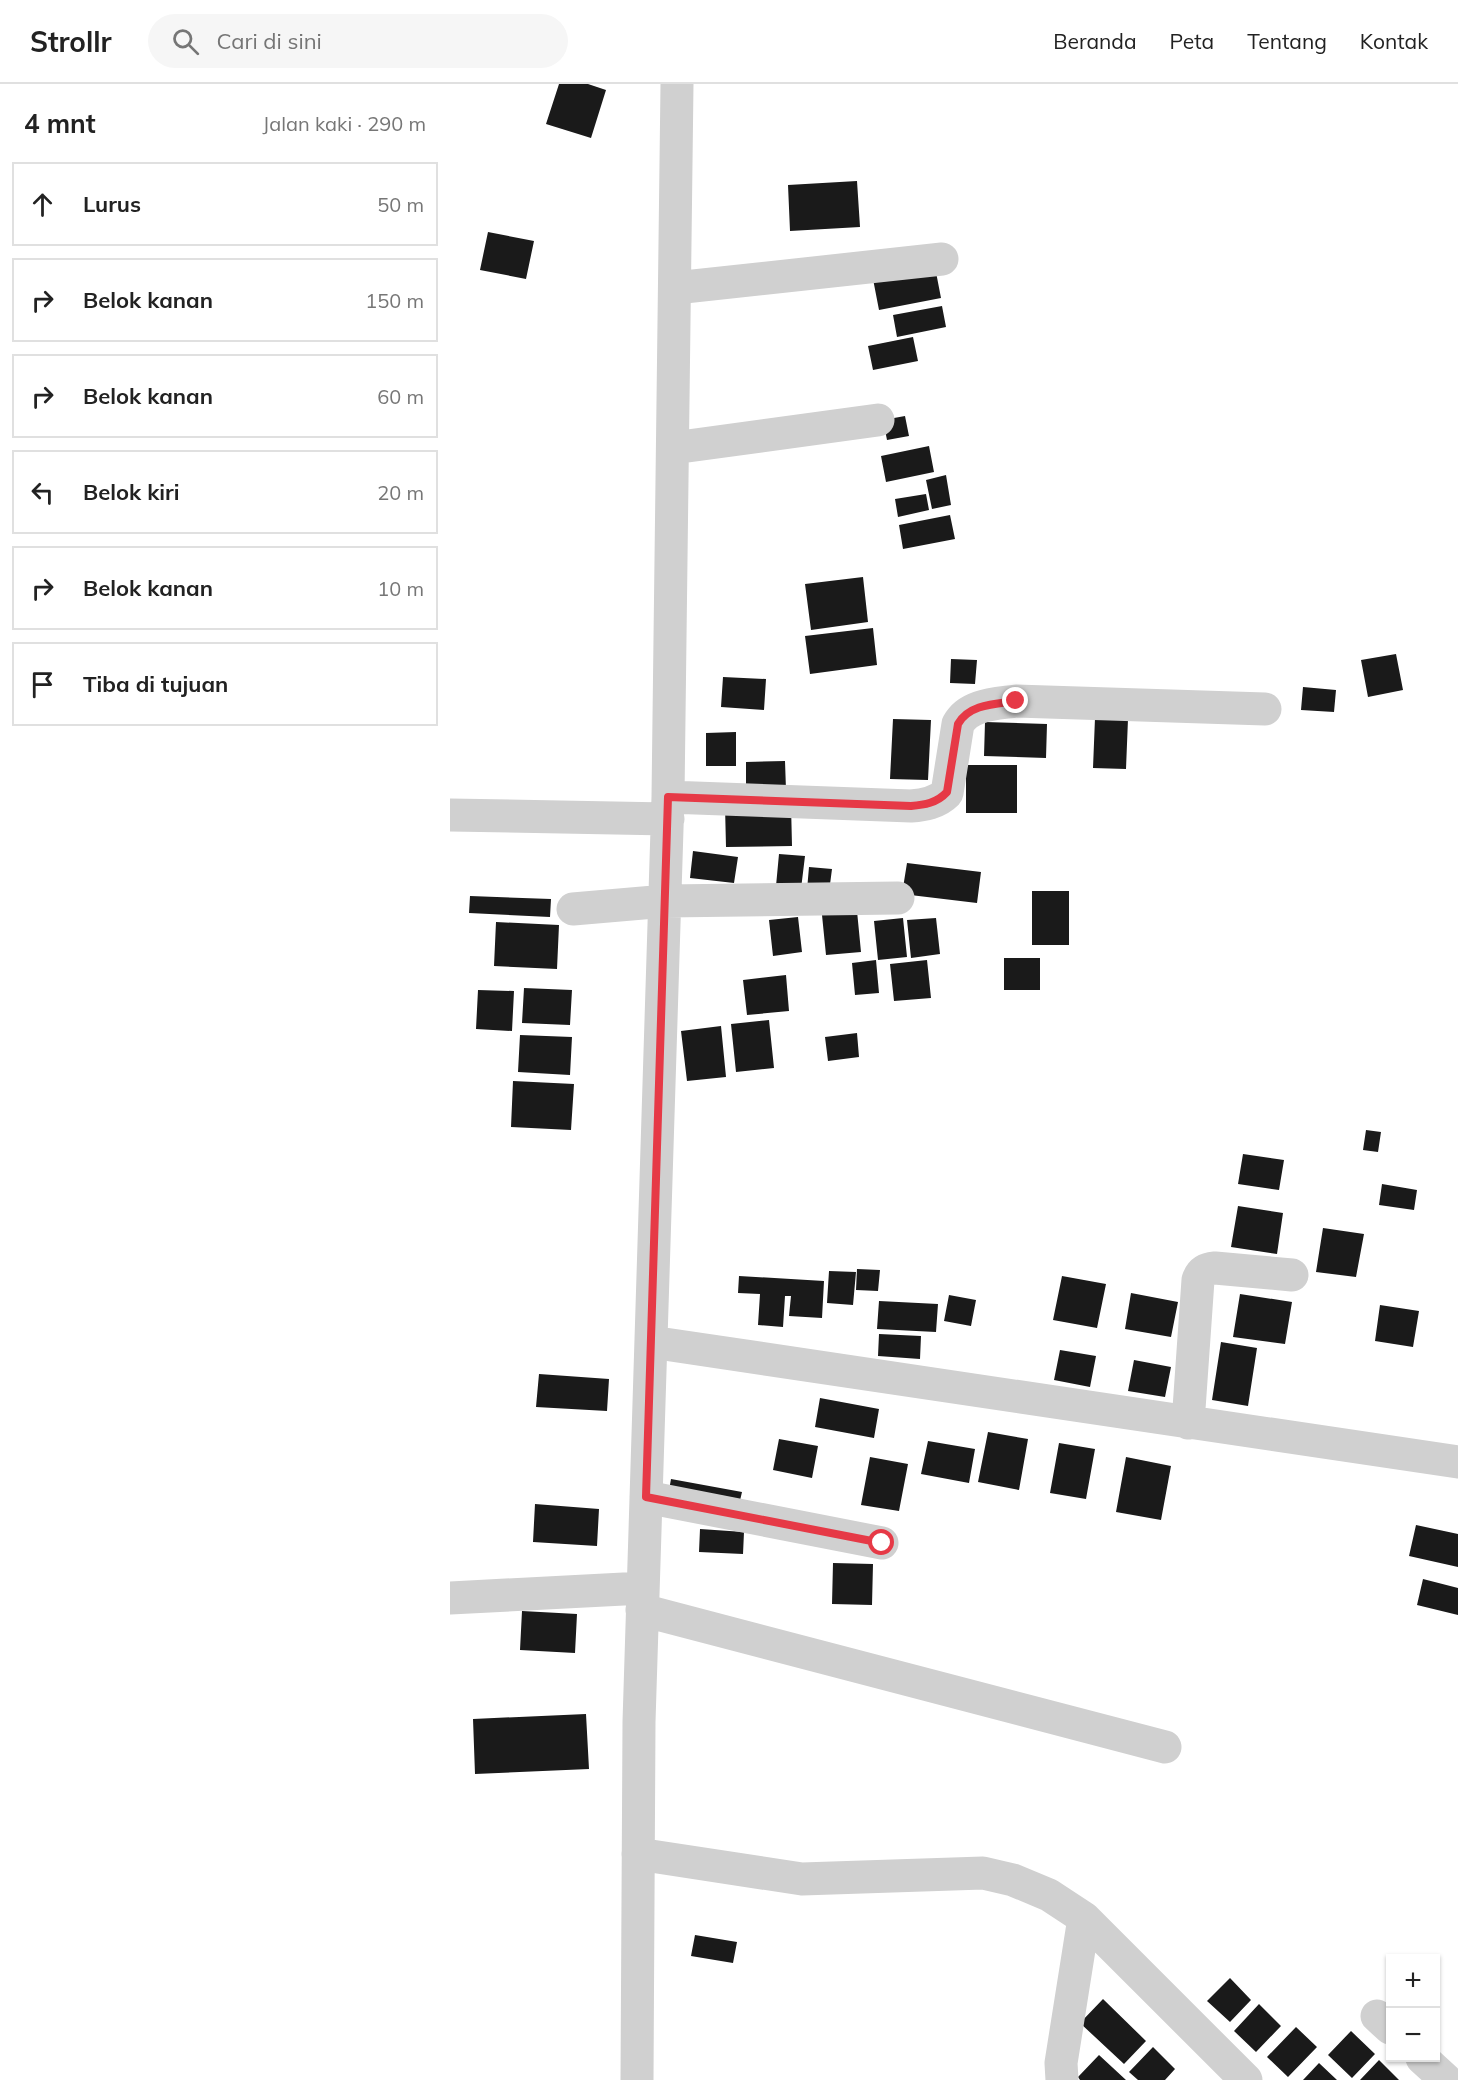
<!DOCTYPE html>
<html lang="id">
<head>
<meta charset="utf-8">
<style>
	body { margin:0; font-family:Mulish,sans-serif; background:#f6f6f6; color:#222 }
	.controls { position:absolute; right:18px; bottom:18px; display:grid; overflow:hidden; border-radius:0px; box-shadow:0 2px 4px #0004 }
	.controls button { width:54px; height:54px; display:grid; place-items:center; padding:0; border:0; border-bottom:2px solid #e0e0e0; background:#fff; color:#222; font:30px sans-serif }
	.stop { position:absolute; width:18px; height:18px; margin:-14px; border:4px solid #e63946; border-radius:50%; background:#fff }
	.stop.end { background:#e63946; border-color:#fff; box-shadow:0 2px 6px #0008 }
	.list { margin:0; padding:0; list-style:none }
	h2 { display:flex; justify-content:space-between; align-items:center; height:78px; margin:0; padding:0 24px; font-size:26px }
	h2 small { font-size:20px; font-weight:400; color:#767676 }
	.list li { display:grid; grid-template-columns:39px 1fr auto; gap:18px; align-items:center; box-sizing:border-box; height:84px; margin:0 12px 12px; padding:0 12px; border:2px solid #e0e0e0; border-radius:0px }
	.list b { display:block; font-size:22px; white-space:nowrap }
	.list em { font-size:20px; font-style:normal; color:#767676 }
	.icon { flex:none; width:33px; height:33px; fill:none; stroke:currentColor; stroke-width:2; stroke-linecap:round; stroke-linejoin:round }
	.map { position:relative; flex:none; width:1008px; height:1996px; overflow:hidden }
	header { display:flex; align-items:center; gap:36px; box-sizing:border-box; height:84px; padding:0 30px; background:#fff; border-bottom:2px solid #e0e0e0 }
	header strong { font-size:28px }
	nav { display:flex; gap:33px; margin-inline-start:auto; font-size:21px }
	.search { width:420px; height:54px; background:#f6f6f6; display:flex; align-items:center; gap:15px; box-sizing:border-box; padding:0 21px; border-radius:33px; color:#767676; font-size:22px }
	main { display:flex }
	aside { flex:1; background:#fff }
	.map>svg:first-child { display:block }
	.building { fill:#1a1a1a }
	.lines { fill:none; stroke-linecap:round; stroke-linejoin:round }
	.street { stroke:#d0d0d0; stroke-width:33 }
	.route { stroke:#e63946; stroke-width:8 }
</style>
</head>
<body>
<header>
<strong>Strollr</strong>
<div class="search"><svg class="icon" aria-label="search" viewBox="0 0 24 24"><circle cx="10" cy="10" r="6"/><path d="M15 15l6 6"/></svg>Cari di sini</div>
<nav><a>Beranda</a><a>Peta</a><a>Tentang</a><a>Kontak</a></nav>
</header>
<main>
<aside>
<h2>4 mnt<small>Jalan kaki · 290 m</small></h2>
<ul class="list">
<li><svg class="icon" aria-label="ahead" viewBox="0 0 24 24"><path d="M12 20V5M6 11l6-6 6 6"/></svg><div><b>Lurus</b></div><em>50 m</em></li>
<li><svg class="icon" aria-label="right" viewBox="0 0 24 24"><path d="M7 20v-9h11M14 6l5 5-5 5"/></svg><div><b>Belok kanan</b></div><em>150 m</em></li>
<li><svg class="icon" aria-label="right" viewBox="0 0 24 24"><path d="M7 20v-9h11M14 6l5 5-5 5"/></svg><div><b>Belok kanan</b></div><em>60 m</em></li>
<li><svg class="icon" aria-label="left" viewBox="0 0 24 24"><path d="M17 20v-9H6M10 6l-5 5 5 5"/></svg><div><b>Belok kiri</b></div><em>20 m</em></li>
<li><svg class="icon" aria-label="right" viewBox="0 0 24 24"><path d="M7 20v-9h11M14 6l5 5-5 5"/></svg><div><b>Belok kanan</b></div><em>10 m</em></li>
<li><svg class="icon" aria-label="arrive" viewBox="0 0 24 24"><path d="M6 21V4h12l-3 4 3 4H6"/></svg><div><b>Tiba di tujuan</b></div></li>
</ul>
</aside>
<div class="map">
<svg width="1008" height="1996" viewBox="0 0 1008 1996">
	<rect width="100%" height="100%" fill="#fff"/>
	<path class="building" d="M109,0H138L156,6L141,54L96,40Z
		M407,97L410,143L340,147L338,101Z
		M38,148L84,157L76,195L30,186Z
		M485,183L491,214L429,226L423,195Z
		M492,222L496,243L447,253L443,231Z
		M463,253L468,277L423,286L418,262Z
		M455,332L459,352L437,356L433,336Z
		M479,362L484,388L436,398L431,372Z
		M496,391L501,421L482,425L476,396Z
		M476,410L479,426L448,433L445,415Z
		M500,431L505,455L453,465L449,441Z
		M413,493L418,538L361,546L355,500Z
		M423,544L427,581L360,590L355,552Z
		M946,570L953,606L918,613L911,576Z
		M501,575L527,576L525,600L500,599Z
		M273,593L316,595L314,626L271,623Z
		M853,603L886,606L884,628L851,626Z
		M645,634L678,635L676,685L643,684Z
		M443,635L481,636L478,696L440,695Z
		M535,638L597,640L596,674L534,672Z
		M286,648V682H256V649Z
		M335,677L336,706L296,707V678Z
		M516,681H567V729H516Z
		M341,720L342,762L276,763L275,722Z
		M243,767L288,773L284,799L240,794Z
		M329,770L355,772L351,805L326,802Z
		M457,779L531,788L527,819L452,810Z
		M359,783L382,785L379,808L357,806Z
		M582,807H619V861H582Z
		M20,812L101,815L100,833L19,829Z
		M407,827L411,868L376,871L372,831Z
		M348,833L352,868L323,872L319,836Z
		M453,834L457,873L428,876L424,837Z
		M486,834L490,870L461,874L457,836Z
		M46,838L109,841L107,885L44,882Z
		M554,874H590V906H554Z
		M426,876L429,909L405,911L402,879Z
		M477,876L481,914L444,917L440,880Z
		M336,891L339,927L297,931L293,896Z
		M74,904L122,906L120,941L72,939Z
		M28,906L64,907L62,947L26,945Z
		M319,936L324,984L286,988L281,940Z
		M271,942L276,993L237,997L231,947Z
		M407,949L409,973L378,977L375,953Z
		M70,951L122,953L120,991L68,988Z
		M63,997L124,1000L121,1046L61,1043Z
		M916,1046L931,1048L928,1068L913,1066Z
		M793,1070L834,1076L829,1106L788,1100Z
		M932,1100L967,1106L964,1126L929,1121Z
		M788,1122L833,1129L827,1170L781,1163Z
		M873,1144L914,1150L906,1193L866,1188Z
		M407,1185L430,1186L428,1207L406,1206Z
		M379,1187L406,1188L403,1221L377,1219Z
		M289,1192L374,1197L372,1234L339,1232L341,1212H335L333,1243L308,1241L310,1210L288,1209Z
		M612,1192L656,1200L647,1244L603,1236Z
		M681,1209L728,1218L721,1253L675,1245Z
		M790,1210L842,1218L835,1260L783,1253Z
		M499,1211L526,1216L521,1242L494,1237Z
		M429,1217L488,1220L486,1248L427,1245Z
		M930,1221L969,1227L963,1263L925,1257Z
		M429,1250L471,1252L470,1275L428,1272Z
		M771,1258L807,1264L798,1322L762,1316Z
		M610,1266L646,1272L640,1303L604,1296Z
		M684,1276L721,1283L715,1313L678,1307Z
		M89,1290L159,1295L157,1327L86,1323Z
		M370,1314L429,1325L424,1354L365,1343Z
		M538,1348L578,1355L569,1406L528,1398Z
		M329,1355L368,1362L362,1394L323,1386Z
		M478,1357L525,1365L519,1399L471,1390Z
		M609,1359L645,1365L636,1415L600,1409Z
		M420,1373L458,1380L449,1427L411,1421Z
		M676,1373L721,1382L711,1436L666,1428Z
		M221,1395L292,1408L288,1425L218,1412Z
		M85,1420L149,1425L147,1462L83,1458Z
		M966,1441L1008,1450V1483L959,1472Z
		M250,1445L294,1448L293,1470L249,1468Z
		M383,1479L423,1480L422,1521L382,1520Z
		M973,1495L1008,1504V1531L967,1521Z
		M72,1527L127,1530L125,1569L70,1566Z
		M136,1630L139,1685L25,1690L23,1635Z
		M245,1851L287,1858L283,1879L241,1872Z
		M780,1894L801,1916L780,1938L757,1917Z
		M653,1915L696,1957L674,1980L630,1939Z
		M809,1920L831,1942L806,1968L784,1947Z
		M846,1943L867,1963L838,1993L817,1973Z
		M901,1947L925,1970L902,1994L878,1971Z
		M703,1963L725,1985L715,1996H688L679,1988Z
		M649,1971L676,1996H630L628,1993Z
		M929,1976L949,1996H910Z
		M869,1979L887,1996H853Z"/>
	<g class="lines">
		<path class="street" d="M225,204L492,175
			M223,364L428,336
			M218,713L461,722C474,721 487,719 497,709L508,640C519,620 546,620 566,617L815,625
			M0,731L218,735
			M123,825L216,817L448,814
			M201,1258L1008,1378
			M738,1339L748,1196C751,1187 756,1185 765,1184L842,1191
			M196,1413L432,1459
			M0,1514L193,1504
			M192,1526L715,1663
			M188,1770L352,1795L533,1789L563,1796L599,1811L634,1834L796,1996
			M927,1932L940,1944
			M972,1974L996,1996
			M187,1996L189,1638L218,713L227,0
			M612,1996L611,1979L634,1834"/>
	</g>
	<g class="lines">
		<path class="route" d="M432,1459L196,1413L218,713L461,722C474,721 487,719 497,708L508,640C519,620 546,620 566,617"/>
	</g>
</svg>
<div class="controls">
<button>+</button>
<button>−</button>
</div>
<div class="stop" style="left:432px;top:1459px"></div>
<div class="stop end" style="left:566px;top:617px"></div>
</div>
</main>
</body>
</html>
